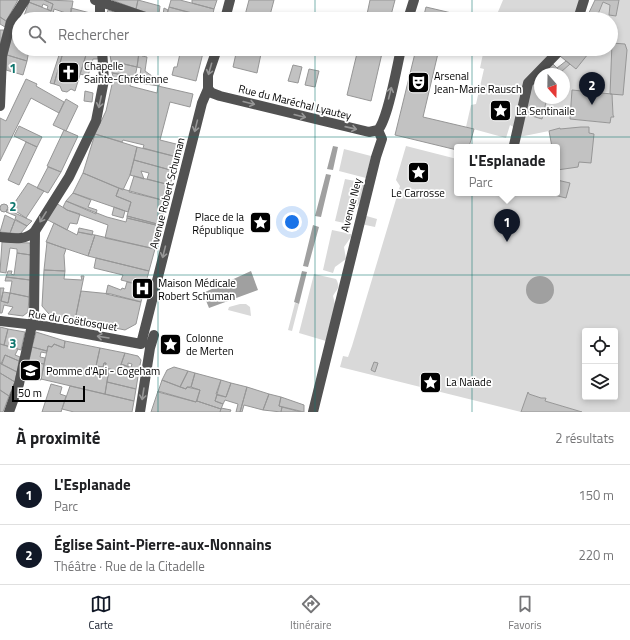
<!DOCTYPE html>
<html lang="fr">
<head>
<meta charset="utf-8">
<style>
	body { margin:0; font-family:"Titillium Web",sans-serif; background:#f6f6f6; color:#202124 }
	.controls { position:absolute; right:12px; bottom:12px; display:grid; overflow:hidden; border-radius:4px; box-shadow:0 2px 6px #0003 }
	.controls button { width:36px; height:36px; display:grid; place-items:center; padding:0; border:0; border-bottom:1px solid #e0e0e0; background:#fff; color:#202124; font:20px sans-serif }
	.compass { position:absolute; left:534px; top:68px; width:36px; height:36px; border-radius:50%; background:#fff; box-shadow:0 2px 6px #0003; rotate:160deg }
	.scale { position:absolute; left:12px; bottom:10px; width:73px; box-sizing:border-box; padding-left:4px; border:2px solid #000; border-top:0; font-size:11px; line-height:14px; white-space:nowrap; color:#000; -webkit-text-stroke:3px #fff; paint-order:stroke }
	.you { position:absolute; left:292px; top:222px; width:14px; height:14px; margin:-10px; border:3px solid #fff; border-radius:50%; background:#1a73e8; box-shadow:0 0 0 6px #1a73e833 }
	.badge { display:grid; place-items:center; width:26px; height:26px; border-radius:50%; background:#111827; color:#fff; font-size:13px; font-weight:700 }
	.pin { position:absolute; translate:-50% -33px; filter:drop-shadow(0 1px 2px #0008) }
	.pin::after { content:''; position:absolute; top:21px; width:14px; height:12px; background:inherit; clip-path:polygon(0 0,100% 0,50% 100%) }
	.popup { position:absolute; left:454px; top:144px; width:106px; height:52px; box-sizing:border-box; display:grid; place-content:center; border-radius:4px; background:#fff; filter:drop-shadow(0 1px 3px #0005); font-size:13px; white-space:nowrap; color:#757577 }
	.popup b { font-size:15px; color:#202124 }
	.popup::after { content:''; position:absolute; left:50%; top:100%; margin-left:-8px; border:8px solid transparent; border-top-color:#fff }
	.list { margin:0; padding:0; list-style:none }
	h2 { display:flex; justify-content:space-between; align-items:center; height:52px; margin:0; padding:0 16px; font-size:17px }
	h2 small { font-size:13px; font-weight:400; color:#757577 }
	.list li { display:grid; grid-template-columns:26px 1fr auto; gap:12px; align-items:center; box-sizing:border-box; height:60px; padding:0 16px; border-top:1px solid #e0e0e0 }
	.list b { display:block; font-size:15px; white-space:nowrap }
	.list p { margin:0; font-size:13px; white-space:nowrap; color:#757577 }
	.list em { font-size:13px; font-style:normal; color:#757577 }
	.icon { flex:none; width:22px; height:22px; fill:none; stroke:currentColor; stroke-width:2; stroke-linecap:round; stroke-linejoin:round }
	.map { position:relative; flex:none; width:630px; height:412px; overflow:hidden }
	.search { position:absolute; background:#fff; box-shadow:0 2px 6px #0003; left:12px; right:12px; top:12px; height:44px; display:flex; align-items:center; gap:10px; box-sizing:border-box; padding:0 14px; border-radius:22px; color:#757577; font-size:15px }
	.sheet { height:172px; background:#fff }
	nav { display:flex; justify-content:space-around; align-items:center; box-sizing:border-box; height:56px; border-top:1px solid #e0e0e0; background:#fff; font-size:11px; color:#757577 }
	nav a { display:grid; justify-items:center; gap:2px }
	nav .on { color:#111827 }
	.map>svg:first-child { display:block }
	.green { fill:#d9d9d9; fill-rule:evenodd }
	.water { fill:#a0a0a0 }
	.building { fill:#c2c2c2; stroke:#969696; fill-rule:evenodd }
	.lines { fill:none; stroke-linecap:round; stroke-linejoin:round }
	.minor { stroke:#525252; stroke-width:10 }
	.oneway { stroke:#979797 }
	.grid { fill:none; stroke:#0f766e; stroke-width:1; stroke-opacity:0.55 }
	.labels { text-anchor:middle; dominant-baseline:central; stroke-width:3.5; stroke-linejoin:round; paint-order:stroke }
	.poi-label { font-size:11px; fill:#000; stroke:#fff; text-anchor:start }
	.street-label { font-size:11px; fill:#000; stroke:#fff }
	.grid-label { font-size:13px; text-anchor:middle; font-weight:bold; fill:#0f766e; stroke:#fff; stroke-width:3.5; stroke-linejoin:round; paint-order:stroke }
</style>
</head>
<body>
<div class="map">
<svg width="630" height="412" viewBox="0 0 630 412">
	<rect width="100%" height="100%" fill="#fff"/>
	<path class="green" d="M503,0H580L575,19H495Z
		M619,0H630V412H582L545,401L546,397L543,399L529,394L528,392L521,412L340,367L343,356L348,357L352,346L400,186L396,180L406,146L457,159V193H557V147H552L549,131L519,137L525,114L542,119L547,98H564V79L566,77L561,72L570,64L585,58L590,49H611V19H596L603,2L610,5L609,15L616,16ZM572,90L610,93L613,101V115L614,116L611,117L610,123L570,119ZM585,331H615V397H585Z
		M484,49H557L548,60L515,128L510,125L506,138L466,127L471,105L476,104L484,69L480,68Z
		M344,149L371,156L366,178L339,171Z
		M345,179L365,183L360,203L350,213L349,224L335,221Z
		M363,215L377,219L375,227L361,224Z
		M332,230L351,234V237L344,247L346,259L335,267L333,273L323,270Z
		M314,274L336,279C341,288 337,289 333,296L335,304L326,341L299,333Z
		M295,303L299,304L292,331L288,330Z
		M240,304H246L250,307L251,316L228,310L229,307Z"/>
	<path class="water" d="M333,146L338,147L333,170L327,169Z
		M326,174L331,175L321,217L315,216Z
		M313,225L319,227L308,267L303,266Z
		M251,271L258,290L209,308L203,293Z
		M302,271L307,272L299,304L294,302Z
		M526 290a14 14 0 1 1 28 0a14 14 0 1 1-28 0Z"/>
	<path class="building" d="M0,0H18L6,21L0,17Z
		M30,0H44L53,4L51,11L47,9L48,6L43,4L42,7L28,2Z
		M44,0L73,1L70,19H51L43,17L42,19H34L24,16L29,2L51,11L53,4ZM54,9L66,13L65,17L53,14Z
		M112,0H138L136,9Z
		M138,0L160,6L159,14L163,15L164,8L168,10L166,19L136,9Z
		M171,0H180L214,9L212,18L169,7Z
		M192,0H217L214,9L192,3Z
		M249,0H274L269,19H244Z
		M370,0H395L390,19H366Z
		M595,0H619L616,16L609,15L610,5L603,2L596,19H586Z
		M169,7L194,14L192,19H166Z
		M426,7L477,19H423Z
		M71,8L94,14V19H70Z
		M108,10L126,16L125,19H105Z
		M194,14L212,18V19H192Z
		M0,17L6,21L5,27L0,24Z
		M0,30H4L0,45Z
		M12,34L19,36V49L29,50L27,61L7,55Z
		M612,43L625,44L627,50L623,95L610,94Z
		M61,49H77L83,51V49H97L98,59H93L88,76L80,74L86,55L64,49L54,84L50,83Z
		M64,49L86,55L75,91L71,89L67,92L62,91L60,86L54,84Z
		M109,49H120L139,54L137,67L111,61Z
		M181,49H204L196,81L172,75L174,67H177Z
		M237,49H262L257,73L233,67Z
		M358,49H383L371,101L347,95Z
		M416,49H439L423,117L474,129L469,147H457V150L395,135Z
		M566,49H590L587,53L588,54L576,69L560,56Z
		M139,51L143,52L142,56L147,57L145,71L152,76L161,78L159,86L139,83L141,68L137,67Z
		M7,55L27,61L23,75L6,70Z
		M111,61L137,67L135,77L112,73Z
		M566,61L570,64L561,72L557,68Z
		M553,64L563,74H542Z
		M293,65L302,67L298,83L288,81Z
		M309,69L319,71L315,87L305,85Z
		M112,73L140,77L139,83L114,80Z
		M540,76V98H547L542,119L525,114L532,84Z
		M26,79L37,84L36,86L64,102L59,113L31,98L0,161V118L6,121Z
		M113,80L131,82L130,86L157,93L158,86L193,94L190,107L170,102L160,140L180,145L177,157L143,148L144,145L123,140L122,142L95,134L106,111Z
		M572,90L612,94L613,115L614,117H611L610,123L570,119Z
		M85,91L93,93L92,102L84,101Z
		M66,99L78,106L66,131L53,125Z
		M19,126L42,137L37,147L14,136Z
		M581,127H589V133L594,134L591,163L579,162L578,167L557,170V147H552L549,131L560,128V129Z
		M64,130L78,136L61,172L47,166Z
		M95,134L137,147L130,175L123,190L83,173Z
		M26,142L37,147L19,185L8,180Z
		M137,147L177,157L174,171L134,160Z
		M134,160L174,171L170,185L147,179L149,173L141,171L144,179L130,175Z
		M48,167L61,172L48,193L37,188Z
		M83,173L119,188L116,196L131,202L128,212L73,193Z
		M134,176L170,185L166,201L129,192Z
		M557,180L570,183L566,198L546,193H557Z
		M28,183L44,191L26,218L11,208Z
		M119,188L166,201L161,225L127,216L131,202L116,196Z
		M73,193L91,200L88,207L97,210L96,214L66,201Z
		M66,201L107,217L126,222L127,218L160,226L155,249L105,238L108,225L67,210L63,207Z
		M56,203L67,210L80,214L77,224L70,223L67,230L46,219Z
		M0 208a4 4 0 1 1 8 0a4 4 0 1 1-8 0Z
		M114,207L125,211L123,218L112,215Z
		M7,209L17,214L32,221L27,226L15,219L16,216L6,212Z
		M5,215L15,220L10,233L0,232Z
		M127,216L161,225L160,226L127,218Z
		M15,220L27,226L20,234L10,233Z
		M54,223L77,235L78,232L95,235L88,256L46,242Z
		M79,228L93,231L92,235L78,232Z
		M95,235L155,249L149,271L88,256Z
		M2,242L30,243L31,255L17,253V249L10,248L6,273L0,272Z
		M47,242L66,249L64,255L65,271L44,270Z
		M17,253L31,255L30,280L6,277L8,271H12L11,274L14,275Z
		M96,258L149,271L145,286L121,280L123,275L94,268Z
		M44,270L65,271L64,279L82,280L81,276H84L75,320L49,314L42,306Z
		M6,277L30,280L29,297L10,293L8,303L1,301L3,292L10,293L12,281H5Z
		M127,282L145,286L141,302L106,294L108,285L121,290L122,288L125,289Z
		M0,288H4L1,301L8,303L10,293L29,297L28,312L23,316L8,314L13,307L4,305L2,313H0Z
		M81,291L111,294L141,302L136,324L125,330L75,320Z
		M0,327L8,329L4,345L0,344Z
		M8,329L25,332L21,350L4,345Z
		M36,332L65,341L64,348L54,344L52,347L48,346L47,351L32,347Z
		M65,341L100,348L96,366L103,367L104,363H106L105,368L109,369L105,394L41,379L48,346L52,347L54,344L64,348Z
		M0,344L18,349L15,355L20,357L19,361L5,355L2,364L0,363Z
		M32,347L47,351L46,353L41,352L40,357L45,358L44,364L29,361Z
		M100,348L125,353L119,371L105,368L106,363H104L103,367L96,366Z
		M125,353L138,356L141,360L139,370L131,367L132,364L128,363V367L121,364Z
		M5,355L19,361L17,372L1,364Z
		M29,361L44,364L41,380L25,376Z
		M374,362L378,363L375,372L371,370Z
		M0,363L17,372L15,382L0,373Z
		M121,364L139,370L136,389L107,382L109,369L119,371Z
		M174,367L188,371L180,387L162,380L167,370Z
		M188,371L195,373L191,387H187L186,389L180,387Z
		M0,373L15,382L9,396L0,390Z
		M195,373L221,380L215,401L223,404L221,409L197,401L200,390L191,387Z
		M162,380L186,389L187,387L200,390L196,402L158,392Z
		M221,380L231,383L226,397L216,394Z
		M107,382L136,389L134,401L105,394Z
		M231,383L247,387L240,412H236L238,404L225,400L223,404L215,401L217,395L226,397Z
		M51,384L62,387L60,394L66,396L61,412H42Z
		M70,386L134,401L132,412H74L62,409Z
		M247,387L269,394L263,410L244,405L242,412H240Z
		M0,390L9,396L3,412H0Z
		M158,391L196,402L197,401L221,409L220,412H151Z
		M528,392L529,394L541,398H546L545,401L582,412H521Z
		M269,394L281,397L279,406L282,407L281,412L263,410Z
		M281,397L304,405V412L279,406Z
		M282,407L301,412H281Z
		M221,408L231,410L230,412H220Z"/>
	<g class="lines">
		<path class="minor" d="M95,0L151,19
			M100,2V19
			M225,19L230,0
			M408,19L414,0
			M578,19L584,0
			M208,89L212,93L220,96L369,132L378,130
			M0,106L2,56L11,22L25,0
			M378,130C388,119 397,66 401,49
			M514,145L528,83L561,49
			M0,237C12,238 26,241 35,231
			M0,321L44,326L141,344L202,103L208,89V75L217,49
			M9,412L19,384L34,316L35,231L69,177L96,121L104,80L102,49
			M140,412L150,348L154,335
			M313,412L376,157L382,139L378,130"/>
	</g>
	<defs><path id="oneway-shaft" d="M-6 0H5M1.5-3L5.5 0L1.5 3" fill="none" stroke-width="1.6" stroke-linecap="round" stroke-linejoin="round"/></defs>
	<g class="oneway">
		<use href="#oneway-shaft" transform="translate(210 69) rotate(106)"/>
		<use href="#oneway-shaft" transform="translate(390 93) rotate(-76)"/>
		<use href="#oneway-shaft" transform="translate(100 102) rotate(102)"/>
		<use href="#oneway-shaft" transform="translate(249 103) rotate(14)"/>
		<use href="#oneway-shaft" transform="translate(300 116) rotate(14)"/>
		<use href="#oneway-shaft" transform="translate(196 126) rotate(104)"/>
		<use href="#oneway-shaft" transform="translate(351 128) rotate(13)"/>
		<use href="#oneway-shaft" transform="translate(43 217) rotate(122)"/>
		<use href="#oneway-shaft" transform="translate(164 252) rotate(104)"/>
		<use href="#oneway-shaft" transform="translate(103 337) rotate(-171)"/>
		<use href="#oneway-shaft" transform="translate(143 394) rotate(99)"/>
	</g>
	<path class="grid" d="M158,0V19M315,0V19M472,0V19M158,49V412M315,49V412M472,49V412M0,137H630M0,275H630"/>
	<defs>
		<symbol id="church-square" viewBox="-11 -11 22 22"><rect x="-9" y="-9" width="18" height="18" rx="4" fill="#000" stroke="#fff"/><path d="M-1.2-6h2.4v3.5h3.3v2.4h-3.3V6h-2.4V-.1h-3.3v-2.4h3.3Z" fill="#fff"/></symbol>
		<symbol id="theatre-square" viewBox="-11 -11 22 22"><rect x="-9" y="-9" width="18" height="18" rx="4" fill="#000" stroke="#fff"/><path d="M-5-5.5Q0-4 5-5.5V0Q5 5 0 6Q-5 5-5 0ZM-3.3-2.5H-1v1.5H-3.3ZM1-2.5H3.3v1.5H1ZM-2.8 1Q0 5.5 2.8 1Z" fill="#fff"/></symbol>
		<symbol id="sight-square" viewBox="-11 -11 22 22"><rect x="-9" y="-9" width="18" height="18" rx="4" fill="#000" stroke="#fff"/><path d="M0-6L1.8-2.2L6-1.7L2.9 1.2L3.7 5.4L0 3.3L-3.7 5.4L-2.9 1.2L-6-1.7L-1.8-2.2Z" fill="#fff"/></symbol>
		<symbol id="hospital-square" viewBox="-11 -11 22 22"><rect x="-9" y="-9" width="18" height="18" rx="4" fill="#000" stroke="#fff"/><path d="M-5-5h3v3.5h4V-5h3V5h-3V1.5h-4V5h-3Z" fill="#fff"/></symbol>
		<symbol id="school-square" viewBox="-11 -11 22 22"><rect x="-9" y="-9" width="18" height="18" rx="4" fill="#000" stroke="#fff"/><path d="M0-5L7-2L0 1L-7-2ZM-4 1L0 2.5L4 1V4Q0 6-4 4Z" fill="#fff"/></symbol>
	</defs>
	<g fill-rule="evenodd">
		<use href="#church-square" x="56" y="60" width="25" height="25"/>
		<use href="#theatre-square" x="406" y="70" width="25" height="25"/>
		<use href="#sight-square" x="488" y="98" width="25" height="25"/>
		<use href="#sight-square" x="406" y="160" width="25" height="25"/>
		<use href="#sight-square" x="248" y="210" width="25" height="25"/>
		<use href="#hospital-square" x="130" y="276" width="25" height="25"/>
		<use href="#sight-square" x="158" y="332" width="25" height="25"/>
		<use href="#school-square" x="18" y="358" width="25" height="25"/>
		<use href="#sight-square" x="418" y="370" width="25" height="25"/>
	</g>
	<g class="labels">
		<g class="poi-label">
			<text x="84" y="66">Chapelle<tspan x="84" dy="13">Sainte-Chrétienne</tspan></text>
			<text x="434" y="76">Arsenal<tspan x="434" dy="13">Jean-Marie Rausch</tspan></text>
			<text x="516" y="111">La Sentinaile</text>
			<text x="418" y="193" text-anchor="middle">Le Carrosse</text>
			<text x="244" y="217" text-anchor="end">Place de la<tspan x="244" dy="13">République</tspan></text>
			<text x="158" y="283">Maison Médicale<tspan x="158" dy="13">Robert Schuman</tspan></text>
			<text x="186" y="338">Colonne<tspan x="186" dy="13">de Merten</tspan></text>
			<text x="46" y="371">Pomme d'Api - Cogeham</text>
			<text x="446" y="382">La Naïade</text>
		</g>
		<g class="street-label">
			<text transform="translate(295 102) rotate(14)">Rue du Maréchal Lyautey</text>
			<text transform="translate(167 193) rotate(-76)">Avenue Robert Schuman</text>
			<text transform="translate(351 205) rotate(-76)">Avenue Ney</text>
			<text transform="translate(73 320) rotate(9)">Rue du Coëtlosquet</text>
		</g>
	</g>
	<g class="grid-label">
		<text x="13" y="73">1</text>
		<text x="13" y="211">2</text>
		<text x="13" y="348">3</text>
	</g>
</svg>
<div class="controls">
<button><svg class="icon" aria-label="locate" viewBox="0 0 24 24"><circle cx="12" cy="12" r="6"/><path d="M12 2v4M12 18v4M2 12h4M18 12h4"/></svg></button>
<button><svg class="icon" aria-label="layers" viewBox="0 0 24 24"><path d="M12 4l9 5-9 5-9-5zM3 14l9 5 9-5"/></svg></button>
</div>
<svg class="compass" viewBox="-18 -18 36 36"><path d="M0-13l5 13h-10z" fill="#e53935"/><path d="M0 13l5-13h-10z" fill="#757577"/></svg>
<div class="scale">50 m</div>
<div class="you"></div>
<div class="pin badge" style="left:507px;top:242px">1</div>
<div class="popup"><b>L'Esplanade</b>Parc</div>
<div class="pin badge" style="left:592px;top:105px">2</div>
<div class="search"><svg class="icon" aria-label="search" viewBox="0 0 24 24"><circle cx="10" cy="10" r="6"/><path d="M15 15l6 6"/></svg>Rechercher</div>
</div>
<section class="sheet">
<h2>À proximité<small>2 résultats</small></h2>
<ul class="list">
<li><span class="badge">1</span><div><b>L'Esplanade</b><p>Parc</p></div><em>150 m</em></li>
<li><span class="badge">2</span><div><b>Église Saint-Pierre-aux-Nonnains</b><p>Théâtre · Rue de la Citadelle</p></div><em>220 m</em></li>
</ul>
</section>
<nav>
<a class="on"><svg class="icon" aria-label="map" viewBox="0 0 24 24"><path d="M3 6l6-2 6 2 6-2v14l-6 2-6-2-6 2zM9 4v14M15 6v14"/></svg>Carte</a>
<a><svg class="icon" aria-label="directions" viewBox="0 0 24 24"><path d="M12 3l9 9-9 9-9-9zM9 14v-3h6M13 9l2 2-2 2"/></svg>Itinéraire</a>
<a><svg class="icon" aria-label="saved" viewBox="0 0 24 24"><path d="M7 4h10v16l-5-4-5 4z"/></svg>Favoris</a>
</nav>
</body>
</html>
